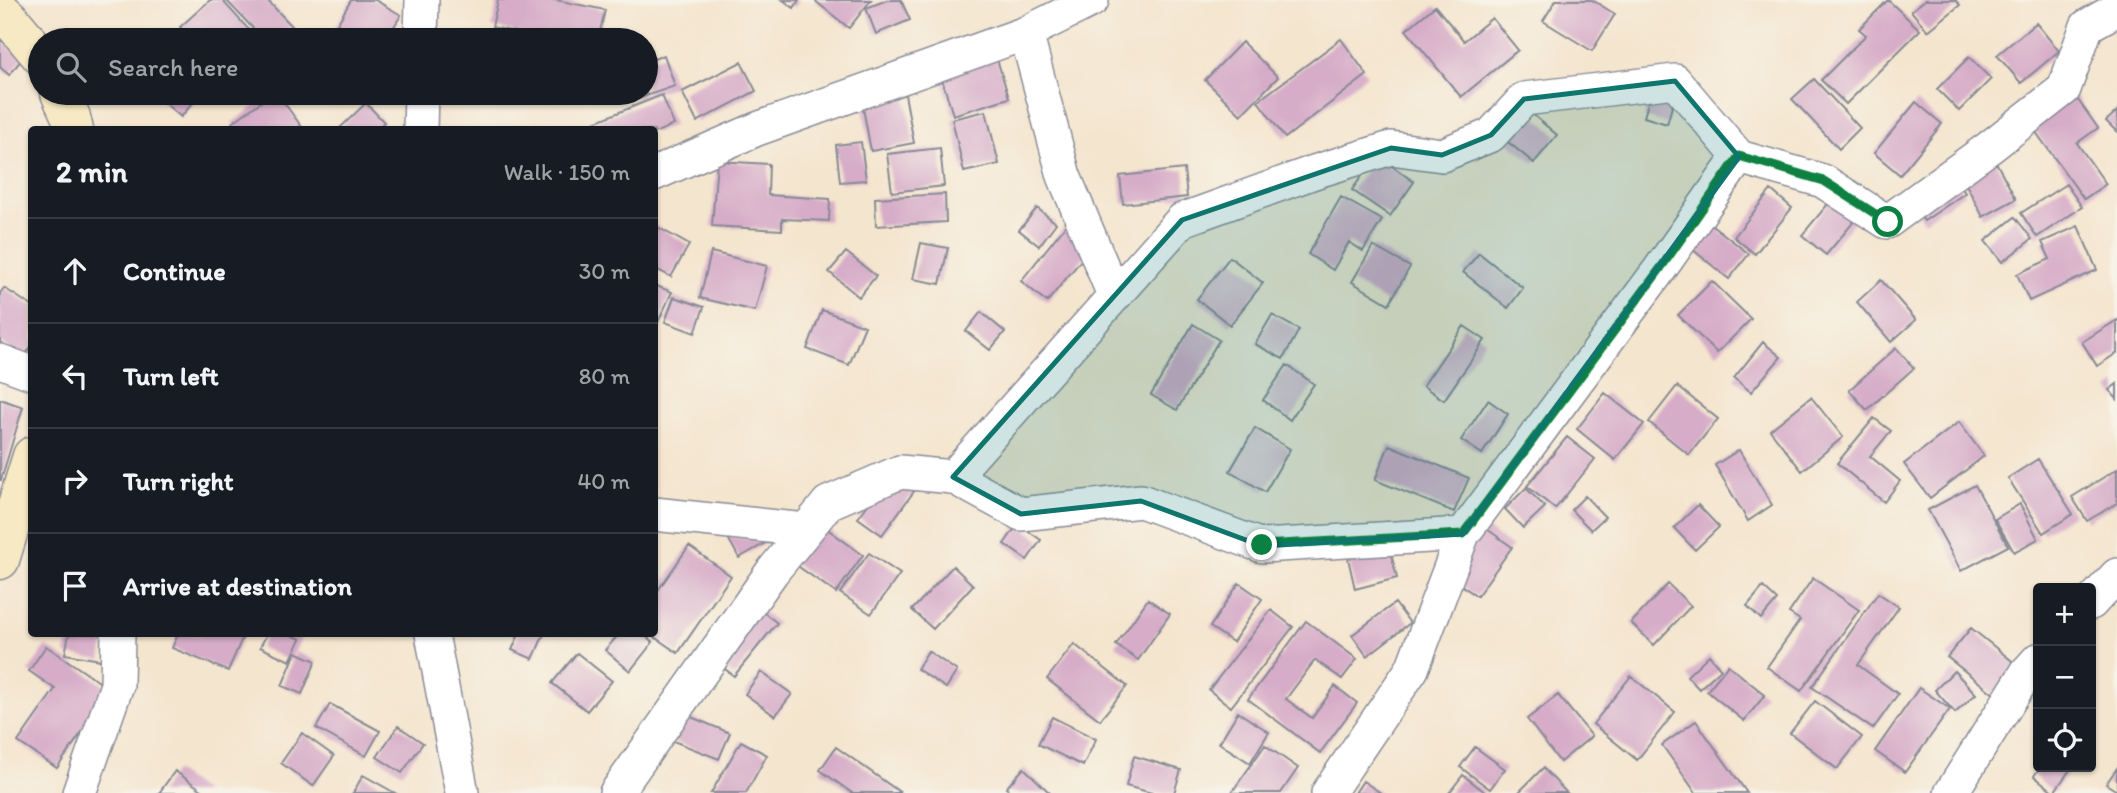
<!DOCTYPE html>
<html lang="en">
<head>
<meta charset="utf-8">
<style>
	body { margin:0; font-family:Itim,sans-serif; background:#242831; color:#f1f3f6 }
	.controls { position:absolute; right:21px; bottom:21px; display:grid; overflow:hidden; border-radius:7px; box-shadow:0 2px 5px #0004 }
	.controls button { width:63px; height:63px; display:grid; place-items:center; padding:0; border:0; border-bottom:2px solid #363941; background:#171b24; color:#f1f3f6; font:35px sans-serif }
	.stop { position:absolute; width:21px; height:21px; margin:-16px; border:5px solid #0b8043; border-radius:50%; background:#fff }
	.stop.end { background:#0b8043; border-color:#fff; box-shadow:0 2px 7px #0008 }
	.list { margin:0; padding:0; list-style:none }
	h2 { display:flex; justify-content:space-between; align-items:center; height:91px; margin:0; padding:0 28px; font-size:30px }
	h2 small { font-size:23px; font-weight:400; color:#9ea1a6 }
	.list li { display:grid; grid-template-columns:46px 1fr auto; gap:21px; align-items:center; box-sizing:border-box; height:105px; padding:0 28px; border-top:2px solid #363941 }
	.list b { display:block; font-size:26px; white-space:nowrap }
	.list em { font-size:23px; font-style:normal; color:#9ea1a6 }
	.icon { flex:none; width:38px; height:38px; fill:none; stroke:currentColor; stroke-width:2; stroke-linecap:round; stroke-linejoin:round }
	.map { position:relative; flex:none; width:2117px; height:793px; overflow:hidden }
	.search { position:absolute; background:#171b24; box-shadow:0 2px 5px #0004; left:28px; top:28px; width:630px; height:77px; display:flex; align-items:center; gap:18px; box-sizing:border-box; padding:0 24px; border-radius:38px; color:#9ea1a6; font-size:26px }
	.panel { position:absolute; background:#171b24; box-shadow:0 2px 5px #0004; left:28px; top:126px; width:630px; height:511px; border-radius:7px }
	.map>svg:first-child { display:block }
	.building { fill:#d6acc8 }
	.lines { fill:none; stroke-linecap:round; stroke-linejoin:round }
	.minor-casing { stroke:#888a96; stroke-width:36 }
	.secondary-casing { stroke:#888a96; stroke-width:41 }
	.minor { stroke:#fff; stroke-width:33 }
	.secondary { stroke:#f7e9c3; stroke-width:38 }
	.route { stroke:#0b8043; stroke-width:9 }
	.marked { fill:#0f766e; fill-opacity:0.2; stroke:#0f766e; stroke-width:5; stroke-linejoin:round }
</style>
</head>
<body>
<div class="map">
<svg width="2117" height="793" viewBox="0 0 2117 793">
	<rect width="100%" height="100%" fill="#f7f3e8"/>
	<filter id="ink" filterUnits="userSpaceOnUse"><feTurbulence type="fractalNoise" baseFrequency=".0143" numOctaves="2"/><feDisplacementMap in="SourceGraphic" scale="14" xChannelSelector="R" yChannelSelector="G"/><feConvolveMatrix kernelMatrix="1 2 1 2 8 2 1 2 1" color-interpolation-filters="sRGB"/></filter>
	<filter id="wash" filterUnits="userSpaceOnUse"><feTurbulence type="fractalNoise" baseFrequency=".00686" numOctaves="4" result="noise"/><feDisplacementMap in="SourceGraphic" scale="28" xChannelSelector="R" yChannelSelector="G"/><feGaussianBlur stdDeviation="1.57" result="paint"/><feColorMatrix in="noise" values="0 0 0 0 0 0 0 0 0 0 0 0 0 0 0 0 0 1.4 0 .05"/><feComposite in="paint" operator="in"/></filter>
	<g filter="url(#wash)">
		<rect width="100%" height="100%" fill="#f4e5ce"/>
		<g id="blocks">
			<path class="building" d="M210,0H222L258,40H191L180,27Z
				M226,0H267L292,26L277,40H264Z
				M351,0H375L401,15L386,40H357L335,28Z
				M498,0H556L605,10L598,40H555L492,27Z
				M783,0H799L794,8Z
				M814,0H871L849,28Z
				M887,0H901L910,20L876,34L866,8Z
				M1556,0H1592L1615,14L1592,51L1543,21Z
				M1888,0L1920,30L1846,104L1821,80L1866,35L1859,29Z
				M1925,0H1955L1960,5L1928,31L1911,11Z
				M1435,6L1464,41L1492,18L1518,50L1461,97L1406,30Z
				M2036,23L2059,51L2021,83L1997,55Z
				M0,39L23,58L9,75L0,67Z
				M1341,39L1367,75L1285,138L1258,101Z
				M1242,42L1278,77L1241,115L1205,80Z
				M993,46L1009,98L953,115L937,63Z
				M664,55L675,86L637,99L635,93H646V62Z
				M1969,57L1991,79L1959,111L1937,89Z
				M741,62L756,91L697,122L682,92Z
				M1814,79L1860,128L1839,149L1792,99Z
				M1654,82L1677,89L1667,124L1644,117Z
				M904,89L914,143L871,151L861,97Z
				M153,93H201L181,117Z
				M273,93H277L304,130H237L232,123Z
				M2073,93L2098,128L2077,143L2106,184L2084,199L2030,124Z
				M662,95L674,125L654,133V130H595L592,123Z
				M1916,102L1942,124L1900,175L1874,153Z
				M366,103L384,122L377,130H341L340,128Z
				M986,111L999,164L964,172L952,119Z
				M2117,111V132L2106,121Z
				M1531,113L1557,135L1534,163L1508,142Z
				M861,142L866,180L840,182L836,145Z
				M940,148L944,186L892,192L887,154Z
				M1991,153L2016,199L1983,217L1959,171Z
				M1377,155L1414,182L1390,216L1352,190Z
				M717,161L769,164L768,195L830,199L829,221L782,219V230L712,226Z
				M1184,169L1187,197L1123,204L1120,176Z
				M1950,171L1965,193L1924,221L1908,198Z
				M2066,184L2082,207L2037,237L2021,213Z
				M1771,190L1792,208L1755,254L1734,237Z
				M1838,192L1862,212L1826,255L1802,235Z
				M945,194L946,222L876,226L875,198Z
				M1341,197L1382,220L1363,251L1349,242L1333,270L1308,254Z
				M1037,208L1056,223L1039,246L1019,230Z
				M2015,217L2032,239L2002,262L1985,241Z
				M1069,221L1095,243L1047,302L1021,281Z
				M654,225L689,245L671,277L654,268Z
				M1712,225L1749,254L1729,279L1692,249Z
				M2078,226L2097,270L2029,301L2017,274L2050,259L2042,242Z
				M921,243L948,248L940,284L913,279Z
				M1373,246L1410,267L1389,304L1352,282Z
				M711,252L767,266L755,311L700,298Z
				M846,252L876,276L859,297L829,272Z
				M1479,253L1523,288L1508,308L1463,272Z
				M1230,257L1263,283L1230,325L1197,299Z
				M1881,280L1916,320L1891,342L1857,302Z
				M1712,281L1751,319L1717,353L1678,315Z
				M654,285L672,292L654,331Z
				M4,288L32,306V345L23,358L0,342V293Z
				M674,297L704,307L695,333L665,322Z
				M822,310L865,326L849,365L807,349Z
				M981,312L1005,332L990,350L966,331Z
				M1272,315L1299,330L1283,359L1255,344Z
				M2117,320V353L2097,366L2082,342Z
				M1193,324L1219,340L1177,410L1151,395Z
				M1464,326L1485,340L1444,400L1423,386Z
				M1763,342L1781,357L1751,392L1734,378Z
				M1896,348L1914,368L1867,410L1849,390Z
				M1287,365L1314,384L1290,420L1263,400Z
				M2117,384V399L2109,390Z
				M1677,386L1718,419L1689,455L1649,422Z
				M1605,393L1644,424L1615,460L1577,429Z
				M1811,397L1843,437L1802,471L1770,430Z
				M0,399L23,407L1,480H0Z
				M1488,400L1508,414L1482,454L1461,440Z
				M1874,418L1891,431L1870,456L1900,481L1884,502L1837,463Z
				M1959,422L1984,456L1930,498L1904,464Z
				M1255,428L1290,449L1265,492L1230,471Z
				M1567,437L1595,459L1555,509L1527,486Z
				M1389,445L1469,478L1454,512L1375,480Z
				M1739,450L1772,505L1748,521L1715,465Z
				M2038,459L2073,514L2043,533L2008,478Z
				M2117,469V503L2087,521L2072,497Z
				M891,473L915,490L882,535L858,518Z
				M1975,485L2008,546L1961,571L1928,510Z
				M1526,488L1545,507L1523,528L1505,509Z
				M1585,496L1605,517L1591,530L1571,510Z
				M2020,504L2038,539L2014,552L1995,519Z
				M1698,505L1719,527L1695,550L1674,528Z
				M819,523L863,555L836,593L792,562Z
				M1018,524L1041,540L1027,560L1004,544Z
				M1487,529L1512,547L1477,596L1452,579Z
				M727,536L767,542L739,558Z
				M689,546L731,576L678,653L650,634H654V596Z
				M1390,549L1397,578L1355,589L1348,558Z
				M869,553L900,574L871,614L840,593Z
				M953,566L973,585L933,629L912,610Z
				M1813,578L1859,610L1801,691L1767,667L1800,620L1789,613Z
				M1239,583L1262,599L1233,642L1210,627Z
				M1668,584L1691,606L1654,645L1631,623Z
				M1763,587L1777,600L1761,619L1747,606Z
				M1878,593L1899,607L1858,665L1898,694L1873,729L1812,687Z
				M1148,599L1170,614L1138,660L1116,645Z
				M1395,603L1410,623L1367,656L1352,635Z
				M753,604L777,623L734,676L711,658Z
				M1271,610L1293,627L1231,707L1209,690Z
				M1306,621L1357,659L1342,679L1315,660L1286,699L1312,718L1335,686L1357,703L1320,753L1248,699Z
				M1971,628L2022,669L1999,698L1947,657Z
				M69,634H106L101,660L65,654Z
				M178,634H244L228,671L172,648Z
				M267,634H289L301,639L290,661L260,647Z
				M519,634H544L533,659L512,650Z
				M619,634H642L653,642L630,671L605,650Z
				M1074,644L1127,686L1100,720L1047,679Z
				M46,646L111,690L57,768L18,742L55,689L29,671Z
				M928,651L957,671L946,688L917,669Z
				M296,652L316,661L302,694L282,686Z
				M577,653L612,681L587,711L552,683Z
				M1709,655L1721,669L1699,689L1687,676Z
				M1728,665L1765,695L1744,721L1707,691Z
				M1954,671L1976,694L1955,713L1935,690Z
				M761,672L792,694L775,716L745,694Z
				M1631,676L1675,712L1637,760L1593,724Z
				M1919,688L1950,709L1905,772L1875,751Z
				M1558,695L1592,736L1560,762L1527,719Z
				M1815,701L1862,737L1837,769L1790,733Z
				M330,704L380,731L366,756L316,728Z
				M679,712L730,733L719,759L668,739Z
				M1238,712L1269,732L1250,763L1219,743Z
				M1052,717L1096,739L1083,766L1038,744Z
				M1696,721L1747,793H1696L1662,745Z
				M398,726L423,743L402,773L377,757Z
				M302,733L334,756L313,786L281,763Z
				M741,741L767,755L746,793H711Z
				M1265,745L1298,768L1281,793H1234L1232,792Z
				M836,747L901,793H852L820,770Z
				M1475,747L1505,769L1490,789L1460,767Z
				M1134,756L1181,770L1174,793H1152L1126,786Z
				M2040,767H2072L2054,792L2034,776Z
				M1024,768L1050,793H1012L1006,788Z
				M1543,768L1567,793H1518Z
				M2117,768V791L2106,784Z
				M175,771L206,793H159Z
				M363,775L395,793H353Z
				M1463,775L1486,793H1449Z
				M1363,781L1381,793H1355Z"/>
		</g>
	</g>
	<g filter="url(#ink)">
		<use href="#blocks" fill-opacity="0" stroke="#888a96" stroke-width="2"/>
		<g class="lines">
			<defs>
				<path id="minor" d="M1026,33L1064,176L1114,295
					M421,40L422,0
					M420,130L421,93
					M654,174L757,129L1026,33L1092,0
					M0,361L32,373
					M953,477L1021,514L1141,501L1262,546L1463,534L1660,269L1739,157L1823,181L1887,222L1990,147L2064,89L2087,26L2117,9
					M654,514L806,530
					M2091,603L2117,575
					M432,634L462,793
					M79,793L117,685L118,634
					M616,793L772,572L828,503L900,472L953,477L1182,220L1314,172L1391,148L1442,155L1491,135L1524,99L1675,81L1739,157
					M1328,793L1412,669L1463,534
					M1951,793L2027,672L2038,660"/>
				<path id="secondary" d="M0,10L9,18L40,55
					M60,93L71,117L74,130
					M0,560L32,456"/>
			</defs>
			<use href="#minor" class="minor-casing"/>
			<use href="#secondary" class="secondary-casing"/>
			<use href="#minor" class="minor"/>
			<use href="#secondary" class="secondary"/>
		</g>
	</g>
	<g class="lines" filter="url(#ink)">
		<path class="route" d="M1262,545L1463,534L1660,269L1739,156L1824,181L1888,222"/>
	</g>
	<path class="marked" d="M1675,81L1739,157L1463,534L1262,546L1141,501L1021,514L953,477L1182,220L1391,148L1442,155L1491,135L1524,99Z"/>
</svg>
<div class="controls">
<button>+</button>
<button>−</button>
<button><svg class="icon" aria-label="locate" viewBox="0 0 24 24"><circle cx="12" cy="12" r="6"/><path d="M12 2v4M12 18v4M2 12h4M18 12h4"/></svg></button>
</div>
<div class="stop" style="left:1888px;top:222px"></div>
<div class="stop end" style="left:1262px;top:545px"></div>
<div class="search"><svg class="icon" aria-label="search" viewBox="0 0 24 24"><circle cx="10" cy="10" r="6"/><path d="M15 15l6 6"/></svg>Search here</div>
<section class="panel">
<h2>2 min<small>Walk · 150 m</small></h2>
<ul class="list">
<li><svg class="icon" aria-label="ahead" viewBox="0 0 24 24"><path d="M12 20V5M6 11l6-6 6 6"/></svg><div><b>Continue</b></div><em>30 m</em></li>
<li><svg class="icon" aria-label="left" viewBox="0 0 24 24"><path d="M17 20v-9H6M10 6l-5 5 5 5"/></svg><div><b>Turn left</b></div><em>80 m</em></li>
<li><svg class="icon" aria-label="right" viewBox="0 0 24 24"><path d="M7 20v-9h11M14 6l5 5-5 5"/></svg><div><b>Turn right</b></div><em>40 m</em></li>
<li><svg class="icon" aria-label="arrive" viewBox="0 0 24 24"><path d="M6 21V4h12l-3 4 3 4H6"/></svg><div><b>Arrive at destination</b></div></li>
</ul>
</section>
</div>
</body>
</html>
